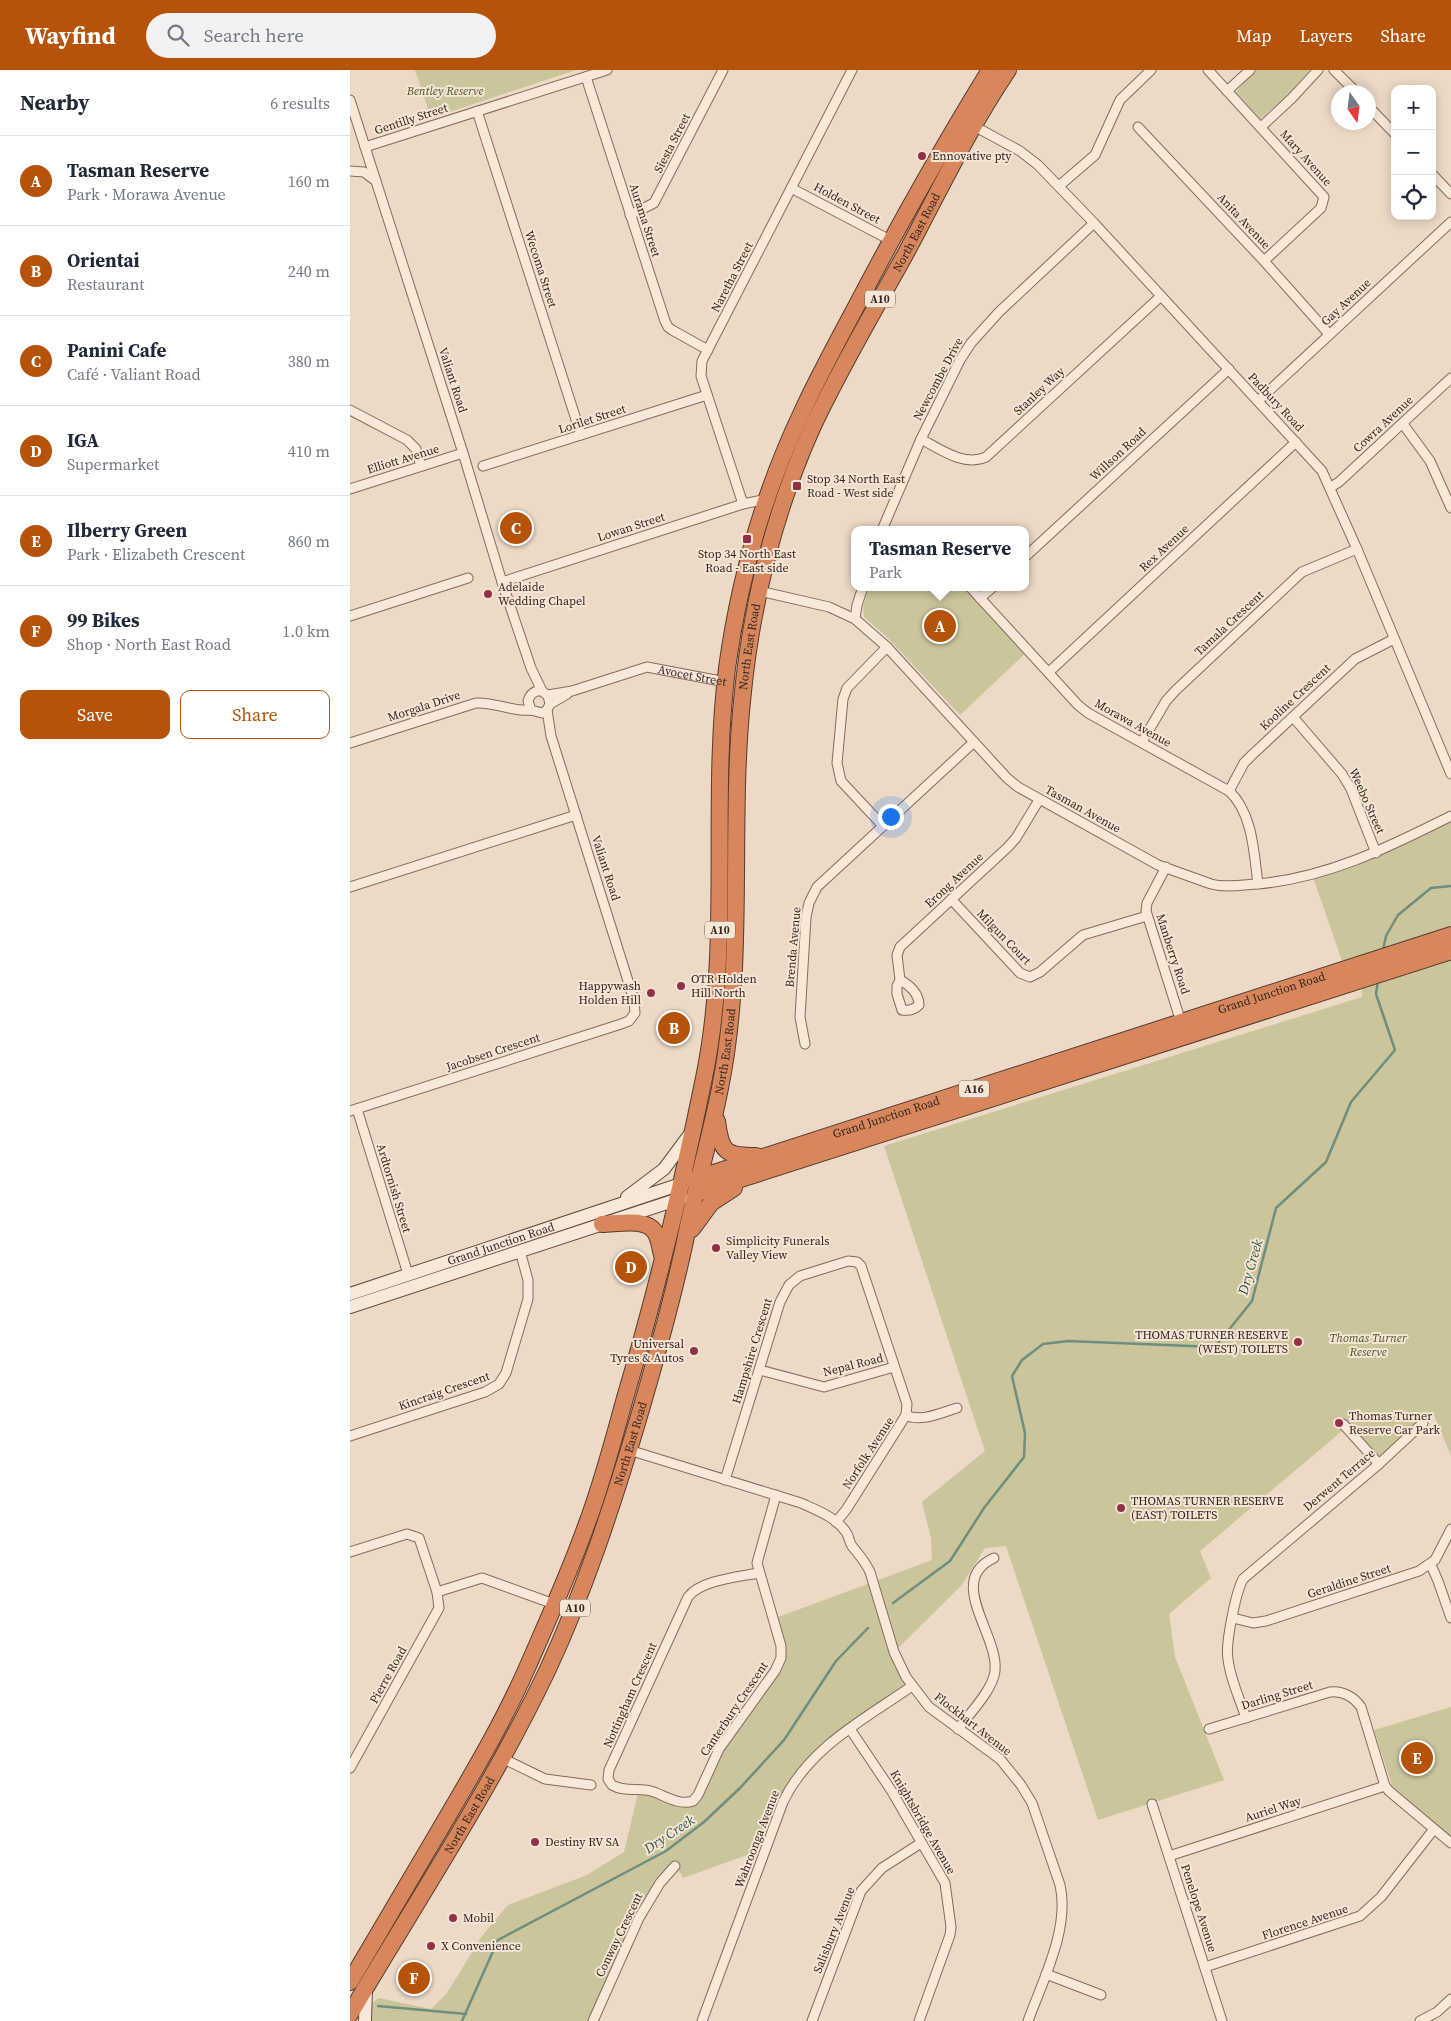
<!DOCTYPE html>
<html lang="en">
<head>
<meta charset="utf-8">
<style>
	body { margin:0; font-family:"Source Serif 4",serif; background:#f2f2f3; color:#1f2937 }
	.controls { position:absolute; right:15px; top:15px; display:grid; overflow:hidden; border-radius:10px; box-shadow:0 2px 12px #0003 }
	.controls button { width:45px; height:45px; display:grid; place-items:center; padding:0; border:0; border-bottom:1px solid #e0e1e3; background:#fff; color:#1f2937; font:25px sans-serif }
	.compass { position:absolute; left:981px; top:15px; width:45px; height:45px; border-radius:50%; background:#fff; box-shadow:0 2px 12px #0003; rotate:166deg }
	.you { position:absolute; left:540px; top:746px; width:18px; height:18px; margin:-12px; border:4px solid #fff; border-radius:50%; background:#1a73e8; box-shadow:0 0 0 8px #1a73e833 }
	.badge { display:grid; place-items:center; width:32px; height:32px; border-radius:50%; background:#b45309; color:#fff; font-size:16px; font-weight:700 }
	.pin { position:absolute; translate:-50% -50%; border:2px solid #fff; box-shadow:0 1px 5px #0006 }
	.popup { position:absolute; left:501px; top:456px; width:178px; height:65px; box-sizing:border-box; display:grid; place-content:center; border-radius:10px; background:#fff; filter:drop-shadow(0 1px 4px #0005); font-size:16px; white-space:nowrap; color:#747a83 }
	.popup b { font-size:19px; color:#1f2937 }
	.popup::after { content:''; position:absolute; left:50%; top:100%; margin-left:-10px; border:10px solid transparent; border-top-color:#fff }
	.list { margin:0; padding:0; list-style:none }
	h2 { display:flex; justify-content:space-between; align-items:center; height:65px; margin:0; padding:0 20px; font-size:21px }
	h2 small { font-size:16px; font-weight:400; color:#747a83 }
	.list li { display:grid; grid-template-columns:32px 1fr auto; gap:15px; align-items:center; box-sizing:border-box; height:90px; padding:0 20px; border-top:1px solid #e0e1e3 }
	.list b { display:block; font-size:19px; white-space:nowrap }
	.list p { margin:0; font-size:16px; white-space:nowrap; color:#747a83 }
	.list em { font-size:16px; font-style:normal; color:#747a83 }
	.actions { display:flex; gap:10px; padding:15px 20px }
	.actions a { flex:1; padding:11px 0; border:1px solid #b45309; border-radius:10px; text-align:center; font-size:18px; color:#b45309 }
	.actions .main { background:#b45309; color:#fff }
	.icon { flex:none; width:28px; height:28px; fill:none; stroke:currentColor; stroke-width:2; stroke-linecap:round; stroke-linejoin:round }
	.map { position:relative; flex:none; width:1101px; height:1951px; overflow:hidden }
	header { display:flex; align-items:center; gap:30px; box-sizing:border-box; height:70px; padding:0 25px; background:#b45309; color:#fff }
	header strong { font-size:24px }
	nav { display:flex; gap:28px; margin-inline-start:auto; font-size:18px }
	.search { width:350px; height:45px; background:#f2f2f3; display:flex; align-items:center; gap:12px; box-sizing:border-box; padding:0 18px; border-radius:28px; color:#747a83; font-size:19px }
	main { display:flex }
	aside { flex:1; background:#fff }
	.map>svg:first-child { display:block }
	.green { fill:#cac59a }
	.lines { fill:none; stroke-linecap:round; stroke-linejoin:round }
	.stream { stroke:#6e8e7f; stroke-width:2.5 }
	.street-casing { stroke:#876a5d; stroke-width:11 }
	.secondary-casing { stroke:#684c40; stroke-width:14 }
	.highway-casing { stroke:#553a30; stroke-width:18 }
	.street { stroke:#f7e8d9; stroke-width:9 }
	.secondary { stroke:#f7e8d9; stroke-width:12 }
	.highway { stroke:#d7875b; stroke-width:16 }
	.poi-dot { fill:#933045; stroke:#f4e5d5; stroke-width:2 }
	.labels { text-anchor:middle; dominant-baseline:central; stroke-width:4; stroke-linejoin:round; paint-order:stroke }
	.shield { fill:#f4e5d5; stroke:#705f56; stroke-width:1 }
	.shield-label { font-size:11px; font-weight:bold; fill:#372620 }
	.park-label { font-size:12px; font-style:italic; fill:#515327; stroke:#f4e5d5 }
	.street-label { font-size:12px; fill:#372620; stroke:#f4e5d5 }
	.poi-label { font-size:12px; fill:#372620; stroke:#f4e5d5; text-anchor:start }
	.water-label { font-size:14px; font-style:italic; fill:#30564c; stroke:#f4e5d5 }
</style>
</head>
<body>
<header>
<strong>Wayfind</strong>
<div class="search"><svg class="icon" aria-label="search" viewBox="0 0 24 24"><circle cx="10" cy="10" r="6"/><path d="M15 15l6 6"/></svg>Search here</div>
<nav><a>Map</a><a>Layers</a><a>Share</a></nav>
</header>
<main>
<aside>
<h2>Nearby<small>6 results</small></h2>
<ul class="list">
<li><span class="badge">A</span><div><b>Tasman Reserve</b><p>Park · Morawa Avenue</p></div><em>160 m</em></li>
<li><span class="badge">B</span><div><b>Orientai</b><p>Restaurant</p></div><em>240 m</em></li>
<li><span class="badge">C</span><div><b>Panini Cafe</b><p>Café · Valiant Road</p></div><em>380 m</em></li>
<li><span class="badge">D</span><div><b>IGA</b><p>Supermarket</p></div><em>410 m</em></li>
<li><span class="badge">E</span><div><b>Ilberry Green</b><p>Park · Elizabeth Crescent</p></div><em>860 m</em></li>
<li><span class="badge">F</span><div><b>99 Bikes</b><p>Shop · North East Road</p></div><em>1.0 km</em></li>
</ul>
<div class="actions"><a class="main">Save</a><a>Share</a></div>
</aside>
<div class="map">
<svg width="1101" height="1951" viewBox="0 0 1101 1951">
	<rect width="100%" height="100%" fill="#ecd9c6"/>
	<path class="green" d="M65,0H226L81,48Z
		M905,0H960L939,23L910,49L886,22Z
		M519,517H619L679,580L610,645L535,565L514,547L513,537Z
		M1101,748V857L992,891L962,804Z
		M1101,882V1386L1083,1343L1029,1394L993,1360L850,1481L861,1508L819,1544L825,1587L874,1710L748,1750L656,1476L635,1478L611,1516L544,1582L562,1616L479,1674L450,1705L417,1778L333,1808L326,1796L310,1813L243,1951H15L14,1939L29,1928L81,1939L97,1923L132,1866L158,1835L237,1805L274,1782L289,1719L340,1732L362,1693L431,1588L423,1549L582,1490L581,1468L572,1432L635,1381L534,1076L1012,927V911Z
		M1101,1637V1766L1046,1722L1042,1715L1024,1660Z"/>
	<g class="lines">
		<path class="stream" d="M1033,880L1036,866L1048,845L1081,818L1101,816
			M543,1533L600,1491L634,1438L674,1387L675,1363L662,1306L672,1290L693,1274L718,1271L865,1277L902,1231L926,1138L976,1092L1001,1032L1045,980L1026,924L1028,910
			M28,1936L116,1944
			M112,1951L148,1870L316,1781L354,1752L390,1718L434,1670L486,1591L518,1558"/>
		<defs>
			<g id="street">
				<path d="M858,0L974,127L971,138L914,191"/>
				<path d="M984,0L1006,22"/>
				<path d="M236,7L315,251L318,257L322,260L358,280"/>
				<path d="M877,21L900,0"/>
				<path d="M0,30L113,383L152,512L181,598L192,621"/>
				<path d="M1018,36L1045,64"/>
				<path d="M127,41L231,365"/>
				<path d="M624,56L670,81L688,95L744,153L972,401L1007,479L1101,704"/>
				<path d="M788,57L914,191L979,264"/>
				<path d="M911,57L942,28L968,0"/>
				<path d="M15,77L257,0"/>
				<path d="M0,101L14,102L26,111"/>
				<path d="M1082,104L1101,124"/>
				<path d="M709,116L745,85L770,30L801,0"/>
				<path d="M441,118L540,170"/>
				<path d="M280,145L304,133L373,0"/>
				<path d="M908,331L1101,152"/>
				<path d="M0,340L57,370L66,379L71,396"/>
				<path d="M1053,354L1080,391L1101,438"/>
				<path d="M571,369C590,379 614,397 636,387L811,226"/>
				<path d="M133,396L357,325"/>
				<path d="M981,417L989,412L1101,308"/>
				<path d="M0,419L113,383"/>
				<path d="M393,434L351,306L352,291L502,0"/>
				<path d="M532,460L571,369L610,290L621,273L649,242L744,153"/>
				<path d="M675,487L879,299"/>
				<path d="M152,512L393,434L417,429"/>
				<path d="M620,517L728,635L738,643L879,721C903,743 904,784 908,814"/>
				<path d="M409,521L479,537L505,549L537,577L657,708L668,717L808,795L861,814C876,818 892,815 907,814C978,808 1039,777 1101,746"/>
				<path d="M630,528L643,517"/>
				<path d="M0,546L118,508"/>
				<path d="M505,549L507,535L513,517"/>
				<path d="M699,602L946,372"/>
				<path id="s1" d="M198,625L222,621L297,597L376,612"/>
				<path d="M200,634L198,626L192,621C185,620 180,624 178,631L181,640L192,643L197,640L200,634L217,624"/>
				<path d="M943,647L992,704L1001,719L1026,783"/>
				<path d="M792,672L816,631L826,620L952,502L1007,479"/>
				<path d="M0,673L126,633C146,632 162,642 181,640"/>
				<path d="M879,721L894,693L902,685L1005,589L1044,569"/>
				<path d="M533,756L491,711L487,693L493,629L497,618L537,577"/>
				<path d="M816,797L797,833L796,841L831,952"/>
				<path d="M0,817L226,745"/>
				<path d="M601,829L670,903L680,907L690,902L733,865L797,846"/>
				<path d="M550,910C560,915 569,924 569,935C564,940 559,941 552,940L547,924V916L550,910L547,885L550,877L658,777L666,768L689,730"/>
				<path d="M455,974L450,947L456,847L459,833L467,817L624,672"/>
				<path d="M7,1039L58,1204"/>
				<path d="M0,1041L268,955L279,951L285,943L284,930L201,666L197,640"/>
				<path d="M410,1300L474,1317L544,1297"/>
				<path d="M993,1354L1029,1394"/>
				<path d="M0,1366L135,1322L149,1314L156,1303L178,1229V1210L170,1181"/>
				<path d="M279,1380L451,1433C466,1440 486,1447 496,1462C499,1466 499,1472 502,1476C509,1485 515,1491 520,1502L544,1582L556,1607L579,1637L650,1689L671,1715L682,1733L710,1815C720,1858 693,1910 678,1951"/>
				<path d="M375,1410L430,1232L439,1215L450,1206L498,1191L507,1192L511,1196L557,1334L556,1345"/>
				<path d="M486,1452L496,1440L556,1345C570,1353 593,1342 607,1338"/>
				<path d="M0,1482L57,1464L69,1468L87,1522L132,1508L204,1534"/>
				<path d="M1081,1495L1088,1511L1101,1548"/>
				<path d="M408,1503C388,1507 351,1510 338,1527L259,1700L258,1709L262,1715C273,1722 289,1718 301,1721C314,1725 329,1736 343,1731L348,1725L369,1679L425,1601L431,1588V1576L407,1493L426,1425"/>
				<path d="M883,1548L903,1553L916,1551L1069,1501L1085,1490L1101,1459"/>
				<path d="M896,1648C890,1629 880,1609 878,1589C875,1574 886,1522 893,1509L1029,1394L1073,1353"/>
				<path d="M500,1659L541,1720L595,1813L601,1857L600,1865L569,1951"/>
				<path d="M608,1659C619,1644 643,1620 645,1601C649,1565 595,1510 644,1488"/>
				<path d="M859,1659L980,1622C992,1620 1004,1627 1011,1637L1035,1716L1039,1721L1101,1773"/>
				<path d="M152,1688L195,1709L241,1715"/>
				<path d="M0,1698L89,1538L87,1522"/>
				<path d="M802,1734L872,1951"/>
				<path d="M819,1786L1035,1716"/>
				<path d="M855,1897L1010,1846L1031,1827L1084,1759"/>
				<path d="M696,1904L751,1925"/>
				<path d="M243,1951L289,1848L310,1813L325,1796"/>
				<path d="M352,1951L433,1732C459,1677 515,1649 562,1616"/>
				<path d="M462,1951L511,1821L532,1798L571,1773"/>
				<path d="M1070,1951L1087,1942L1101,1929"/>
			</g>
			<g id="secondary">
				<path d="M277,1127L314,1099L340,1064"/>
				<path id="s2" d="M0,1224L331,1114"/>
				<path d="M0,1237L332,1128"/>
				<path d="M15,1951L16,1919"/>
			</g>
			<g id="highway">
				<path d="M367,1051C371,1082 375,1086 406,1086"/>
				<path id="s3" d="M342,1110L1101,865"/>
				<path d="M347,1123L1101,881"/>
				<path d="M252,1154C267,1154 295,1147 305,1162C309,1168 310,1177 312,1185"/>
				<path d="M342,1159L361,1133L384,1118"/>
				<path d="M0,1912C30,1862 59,1811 89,1761C120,1708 152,1655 177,1598C197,1552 219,1504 236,1456C252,1414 263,1371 275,1328C306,1223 332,1116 354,1008C382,873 360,735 377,598C389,511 414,422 452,342C469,305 489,269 508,233C550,153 593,76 640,0"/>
				<path id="s4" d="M0,1944C67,1830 141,1719 198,1599C235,1519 262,1437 287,1353C305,1292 322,1232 335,1171C345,1119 360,1069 370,1018C396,890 379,760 392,631C401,537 423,445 462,358C490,298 524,241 556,183C589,121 619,58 658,0"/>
			</g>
		</defs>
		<use href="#street" class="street-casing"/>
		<use href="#secondary" class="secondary-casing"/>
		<use href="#highway" class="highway-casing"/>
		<use href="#street" class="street"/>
		<use href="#secondary" class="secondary"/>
		<use href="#highway" class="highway"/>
	</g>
	<g class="poi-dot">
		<circle cx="572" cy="86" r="5"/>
		<rect x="442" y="411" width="10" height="10" rx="2.5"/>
		<rect x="392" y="464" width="10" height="10" rx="2.5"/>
		<circle cx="138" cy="524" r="5"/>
		<circle cx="331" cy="916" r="5"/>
		<circle cx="301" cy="923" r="5"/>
		<circle cx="366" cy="1178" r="5"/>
		<circle cx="948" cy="1272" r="5"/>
		<circle cx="344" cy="1281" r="5"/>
		<circle cx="989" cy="1353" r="5"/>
		<circle cx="771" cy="1438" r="5"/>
		<circle cx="185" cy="1772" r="5"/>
		<circle cx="103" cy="1848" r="5"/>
		<circle cx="81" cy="1876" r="5"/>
	</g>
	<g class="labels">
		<g class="shield">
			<rect x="515" y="220.5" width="30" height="17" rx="4"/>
			<rect x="355" y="851.5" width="30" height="17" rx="4"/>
			<rect x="609" y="1010.5" width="30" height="17" rx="4"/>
			<rect x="210" y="1529.5" width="30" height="17" rx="4"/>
		</g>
		<g class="shield-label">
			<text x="530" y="229">A10</text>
			<text x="370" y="860">A10</text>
			<text x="624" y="1019">A16</text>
			<text x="225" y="1538">A10</text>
		</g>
		<g class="park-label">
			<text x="95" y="21">Bentley Reserve</text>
			<text x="1018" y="1268">Thomas Turner<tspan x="1018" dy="14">Reserve</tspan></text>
		</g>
		<g class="street-label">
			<text transform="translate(61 49) rotate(-18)">Gentilly Street</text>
			<text transform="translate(322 73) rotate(-63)">Siesta Street</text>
			<text transform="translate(956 88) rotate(48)">Mary Avenue</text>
			<text transform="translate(497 133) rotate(28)">Holden Street</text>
			<text transform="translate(295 150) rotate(72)">Aurama Street</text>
			<text transform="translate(894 151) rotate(47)">Anita Avenue</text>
			<text stroke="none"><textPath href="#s4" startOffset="1898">North East Road</textPath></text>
			<text transform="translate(191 199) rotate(72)">Wecoma Street</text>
			<text transform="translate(382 207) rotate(-63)">Naretha Street</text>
			<text transform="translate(996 232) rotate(-43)">Gay Avenue</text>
			<text transform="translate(588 309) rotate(-62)">Newcombe Drive</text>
			<text transform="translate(103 310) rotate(72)">Valiant Road</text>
			<text transform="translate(689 321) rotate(-43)">Stanley Way</text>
			<text transform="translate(926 332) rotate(47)">Padbury Road</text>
			<text transform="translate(242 349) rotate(-18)">Lorilet Street</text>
			<text transform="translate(1033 354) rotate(-43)">Cowra Avenue</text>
			<text transform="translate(768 384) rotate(-43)">Willson Road</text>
			<text transform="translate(53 389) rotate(-17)">Elliott Avenue</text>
			<text transform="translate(281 457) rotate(-18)">Lowan Street</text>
			<text transform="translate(814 478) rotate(-43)">Rex Avenue</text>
			<text transform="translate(879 553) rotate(-43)">Tamala Crescent</text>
			<text stroke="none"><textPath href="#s4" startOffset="1448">North East Road</textPath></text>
			<text stroke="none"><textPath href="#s1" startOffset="149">Avocet Street</textPath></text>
			<text transform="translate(945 627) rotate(-43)">Kooline Crescent</text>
			<text transform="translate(74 636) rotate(-18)">Morgala Drive</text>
			<text transform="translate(783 653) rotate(29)">Morawa Avenue</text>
			<text transform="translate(1017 731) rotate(66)">Weebo Street</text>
			<text transform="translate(733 739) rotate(29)">Tasman Avenue</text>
			<text transform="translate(256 798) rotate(72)">Valiant Road</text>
			<text transform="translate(604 810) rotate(-43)">Erong Avenue</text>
			<text transform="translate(654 867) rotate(46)">Milgun Court</text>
			<text transform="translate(443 877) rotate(-85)">Brenda Avenue</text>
			<text transform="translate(823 884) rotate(72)">Manberry Road</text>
			<text stroke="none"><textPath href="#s3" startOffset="609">Grand Junction Road</textPath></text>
			<text stroke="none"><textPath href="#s4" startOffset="1042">North East Road</textPath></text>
			<text transform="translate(143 982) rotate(-18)">Jacobsen Crescent</text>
			<text stroke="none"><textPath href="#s3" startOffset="204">Grand Junction Road</textPath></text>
			<text transform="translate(44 1118) rotate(73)">Ardtornish Street</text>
			<text stroke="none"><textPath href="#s2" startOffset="159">Grand Junction Road</textPath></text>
			<text transform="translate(402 1281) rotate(-73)">Hampshire Crescent</text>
			<text transform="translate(503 1295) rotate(-14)">Nepal Road</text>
			<text transform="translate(94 1321) rotate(-19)">Kincraig Crescent</text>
			<text stroke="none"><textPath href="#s4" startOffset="638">North East Road</textPath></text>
			<text transform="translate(518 1383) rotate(-57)">Norfolk Avenue</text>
			<text transform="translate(989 1410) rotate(-40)">Derwent Terrace</text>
			<text transform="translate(999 1511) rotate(-18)">Geraldine Street</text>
			<text transform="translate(38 1605) rotate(-61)">Pierre Road</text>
			<text transform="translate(280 1625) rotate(-66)">Nottingham Crescent</text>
			<text transform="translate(927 1625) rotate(-17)">Darling Street</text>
			<text transform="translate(384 1639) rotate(-56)">Canterbury Crescent</text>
			<text transform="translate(623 1654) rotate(38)">Flockhart Avenue</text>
			<text transform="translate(923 1739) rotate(-18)">Auriel Way</text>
			<text stroke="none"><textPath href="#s4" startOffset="232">North East Road</textPath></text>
			<text transform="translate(573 1752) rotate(60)">Knightsbridge Avenue</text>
			<text transform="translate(407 1769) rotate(-69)">Wahroonga Avenue</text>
			<text transform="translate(849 1838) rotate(72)">Penelope Avenue</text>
			<text transform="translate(955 1852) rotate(-18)">Florence Avenue</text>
			<text transform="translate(484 1860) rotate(-68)">Salisbury Avenue</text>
			<text transform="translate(269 1865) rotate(-64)">Conway Crescent</text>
		</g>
		<g class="poi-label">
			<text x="582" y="86">Ennovative pty</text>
			<text x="457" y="409">Stop 34 North East<tspan x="457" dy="14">Road - West side</tspan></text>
			<text x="397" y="484" text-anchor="middle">Stop 34 North East<tspan x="397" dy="14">Road - East side</tspan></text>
			<text x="148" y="517">Adelaide<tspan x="148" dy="14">Wedding Chapel</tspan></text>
			<text x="341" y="909">OTR Holden<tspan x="341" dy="14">Hill North</tspan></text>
			<text x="291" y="916" text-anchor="end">Happywash<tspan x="291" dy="14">Holden Hill</tspan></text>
			<text x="376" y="1171">Simplicity Funerals<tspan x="376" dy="14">Valley View</tspan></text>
			<text x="938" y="1265" text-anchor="end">THOMAS TURNER RESERVE<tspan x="938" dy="14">(WEST) TOILETS</tspan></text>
			<text x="334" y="1274" text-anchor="end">Universal<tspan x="334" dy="14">Tyres &amp; Autos</tspan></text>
			<text x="999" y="1346">Thomas Turner<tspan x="999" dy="14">Reserve Car Park</tspan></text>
			<text x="781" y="1431">THOMAS TURNER RESERVE<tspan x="781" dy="14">(EAST) TOILETS</tspan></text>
			<text x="195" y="1772">Destiny RV SA</text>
			<text x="113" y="1848">Mobil</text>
			<text x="91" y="1876">X Convenience</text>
		</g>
		<g class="water-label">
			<text transform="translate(900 1197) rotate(-74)">Dry Creek</text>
			<text transform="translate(319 1764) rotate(-34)">Dry Creek</text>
		</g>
	</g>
</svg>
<div class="controls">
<button>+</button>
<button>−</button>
<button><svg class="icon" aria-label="locate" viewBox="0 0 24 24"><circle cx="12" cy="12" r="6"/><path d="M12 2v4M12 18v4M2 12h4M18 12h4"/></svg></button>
</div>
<svg class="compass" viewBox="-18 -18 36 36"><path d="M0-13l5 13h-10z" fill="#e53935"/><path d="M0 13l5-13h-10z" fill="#747a83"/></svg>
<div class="you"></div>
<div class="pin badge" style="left:590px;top:556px">A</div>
<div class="popup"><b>Tasman Reserve</b>Park</div>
<div class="pin badge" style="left:324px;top:958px">B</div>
<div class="pin badge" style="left:166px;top:458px">C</div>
<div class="pin badge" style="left:281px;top:1197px">D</div>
<div class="pin badge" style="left:1067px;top:1688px">E</div>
<div class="pin badge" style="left:64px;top:1908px">F</div>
</div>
</main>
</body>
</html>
